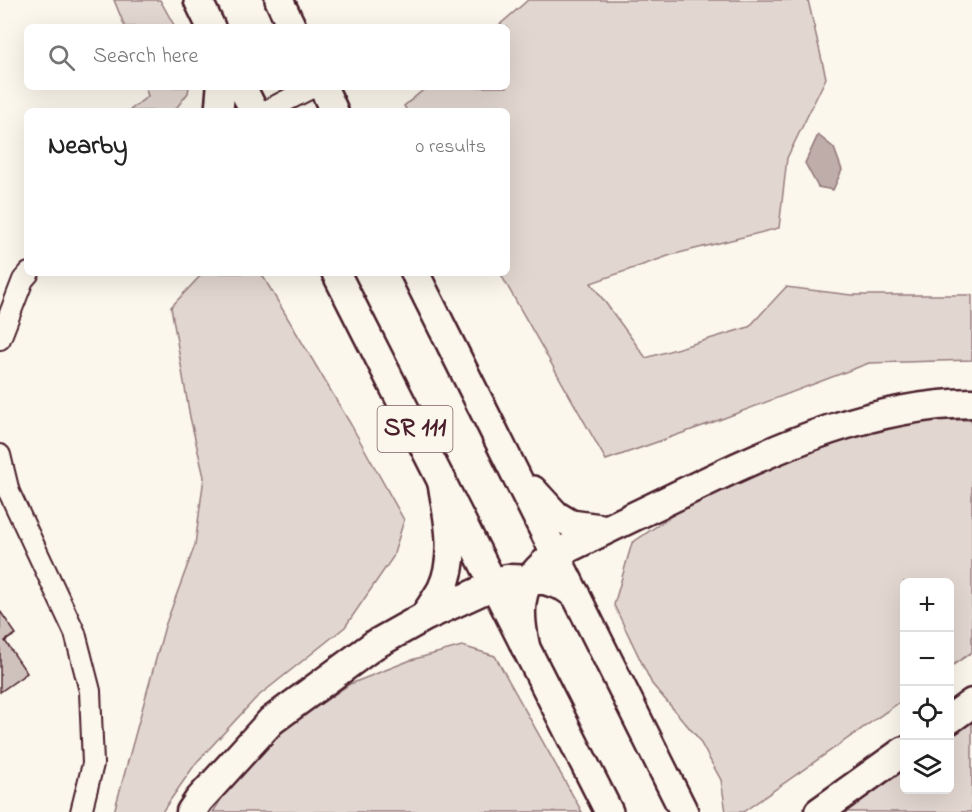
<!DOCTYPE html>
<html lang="en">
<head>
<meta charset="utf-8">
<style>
	body { margin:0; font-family:"Indie Flower",sans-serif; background:#f6f6f6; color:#222 }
	.controls { position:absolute; right:18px; bottom:18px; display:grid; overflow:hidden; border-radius:9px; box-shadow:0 6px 24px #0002 }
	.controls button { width:54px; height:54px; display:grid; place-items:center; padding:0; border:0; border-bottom:2px solid #e0e0e0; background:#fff; color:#222; font:30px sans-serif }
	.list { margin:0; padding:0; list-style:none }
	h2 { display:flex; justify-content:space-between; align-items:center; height:78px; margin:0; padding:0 24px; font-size:26px }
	h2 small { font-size:20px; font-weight:400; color:#767676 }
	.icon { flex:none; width:33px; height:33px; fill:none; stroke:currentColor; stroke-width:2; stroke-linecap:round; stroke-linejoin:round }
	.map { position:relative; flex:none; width:972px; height:812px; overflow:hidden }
	.search { position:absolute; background:#fff; box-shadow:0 6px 24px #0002; left:24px; top:24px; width:486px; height:66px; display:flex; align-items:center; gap:15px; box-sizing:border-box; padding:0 21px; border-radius:9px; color:#767676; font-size:22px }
	.panel { position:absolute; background:#fff; box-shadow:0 6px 24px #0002; left:24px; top:108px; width:486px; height:168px; border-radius:9px }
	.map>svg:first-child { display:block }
	.green { fill:#e2d7d0; stroke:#967b7e; stroke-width:1.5 }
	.water { fill:#bfadaa; stroke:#907477; stroke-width:1.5 }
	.building { fill:#cfc2bc; stroke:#4a1f2b; stroke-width:1.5 }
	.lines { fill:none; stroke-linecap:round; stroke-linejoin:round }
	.tertiary-casing { stroke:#4a1f2b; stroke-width:24 }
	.trunk-casing { stroke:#4a1f2b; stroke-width:32 }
	.motorway-casing { stroke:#4a1f2b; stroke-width:33 }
	.tertiary { stroke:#fbf7ec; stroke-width:20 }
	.trunk { stroke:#fbf7ec; stroke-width:27 }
	.motorway { stroke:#fbf7ec; stroke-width:28 }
	.labels { text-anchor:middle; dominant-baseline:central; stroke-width:4.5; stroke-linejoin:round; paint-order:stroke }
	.shield { fill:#fbf7ec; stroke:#7f6065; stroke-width:1.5 }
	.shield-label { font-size:26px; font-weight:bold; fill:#4a1f2b }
</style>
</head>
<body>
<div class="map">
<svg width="972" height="812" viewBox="0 0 972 812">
	<rect width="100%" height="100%" fill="#fbf7ec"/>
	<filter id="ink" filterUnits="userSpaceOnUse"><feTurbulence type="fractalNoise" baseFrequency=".0167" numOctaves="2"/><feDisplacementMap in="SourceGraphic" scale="12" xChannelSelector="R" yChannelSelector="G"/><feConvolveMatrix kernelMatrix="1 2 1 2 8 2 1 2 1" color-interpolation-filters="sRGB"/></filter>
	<g filter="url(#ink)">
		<path class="green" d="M114,0H160L175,27H125Z
			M528,0H808L826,78L787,158L779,228L671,255L591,283L646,358L749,327L786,287L851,295H972V360L869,363L711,423L606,460L500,273H507V111H407L404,106L427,87H507V27H497Z
			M145,87H189L188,93L174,111H129L148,96Z
			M203,273H261L350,423L404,520L393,557L345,627L256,698L196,763L162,812H114L165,626L195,545L204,477L190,417L171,307Z
			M926,420H972V652L950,667V582H904V699L743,812H726L721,780L698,738L652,684L614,605L632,543L718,484L798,446Z
			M462,646L495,656L582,812H213L227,790L287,727L350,684L411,660Z
			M972,722V812H843L904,769V790H950V738Z"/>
		<path class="water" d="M818,135L834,148L842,170L833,190L818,187L805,163Z"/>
		<path class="building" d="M0,611L16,634L5,641L27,673L0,692Z"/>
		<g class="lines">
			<defs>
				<path id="tertiary" d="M266,111L313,87
					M0,339L23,280L29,273
					M0,455L9,492L75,633L90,691L93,764L81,812"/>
				<path id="trunk" d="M198,0L211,27
					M279,0L292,27
					M242,87L254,111
					M323,87L334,111
					M219,111L221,87
					M336,273L609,812
					M415,273L684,812
					M533,490L556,515L571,524L608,529"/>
				<path id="motorway" d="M424,617C430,608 437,598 442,589C458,555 448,516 442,481
					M525,646C516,602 519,581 556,554C602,532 649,509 695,487C783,444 873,405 972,403
					M950,719L972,703
					M191,812L199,800L271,721L374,645L424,617L507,579L545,580L563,586L575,594
					M819,812L904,751"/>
			</defs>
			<use href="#tertiary" class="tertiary-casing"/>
			<use href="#trunk" class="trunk-casing"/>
			<use href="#motorway" class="motorway-casing"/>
			<use href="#tertiary" class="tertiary"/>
			<use href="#trunk" class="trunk"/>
			<use href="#motorway" class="motorway"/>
		</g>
	</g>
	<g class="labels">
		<rect class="shield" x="377.5" y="406" width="75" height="46" rx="4.5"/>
		<g class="shield-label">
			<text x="415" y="429">SR 111</text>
		</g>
	</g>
</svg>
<div class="controls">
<button>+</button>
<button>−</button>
<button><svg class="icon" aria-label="locate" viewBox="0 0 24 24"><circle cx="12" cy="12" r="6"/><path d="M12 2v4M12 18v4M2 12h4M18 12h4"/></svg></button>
<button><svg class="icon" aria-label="layers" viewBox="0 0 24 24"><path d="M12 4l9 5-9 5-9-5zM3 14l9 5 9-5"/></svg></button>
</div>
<div class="search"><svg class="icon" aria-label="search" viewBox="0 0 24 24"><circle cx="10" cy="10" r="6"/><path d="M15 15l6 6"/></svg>Search here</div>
<section class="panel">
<h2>Nearby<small>0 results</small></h2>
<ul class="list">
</ul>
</section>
</div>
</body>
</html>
